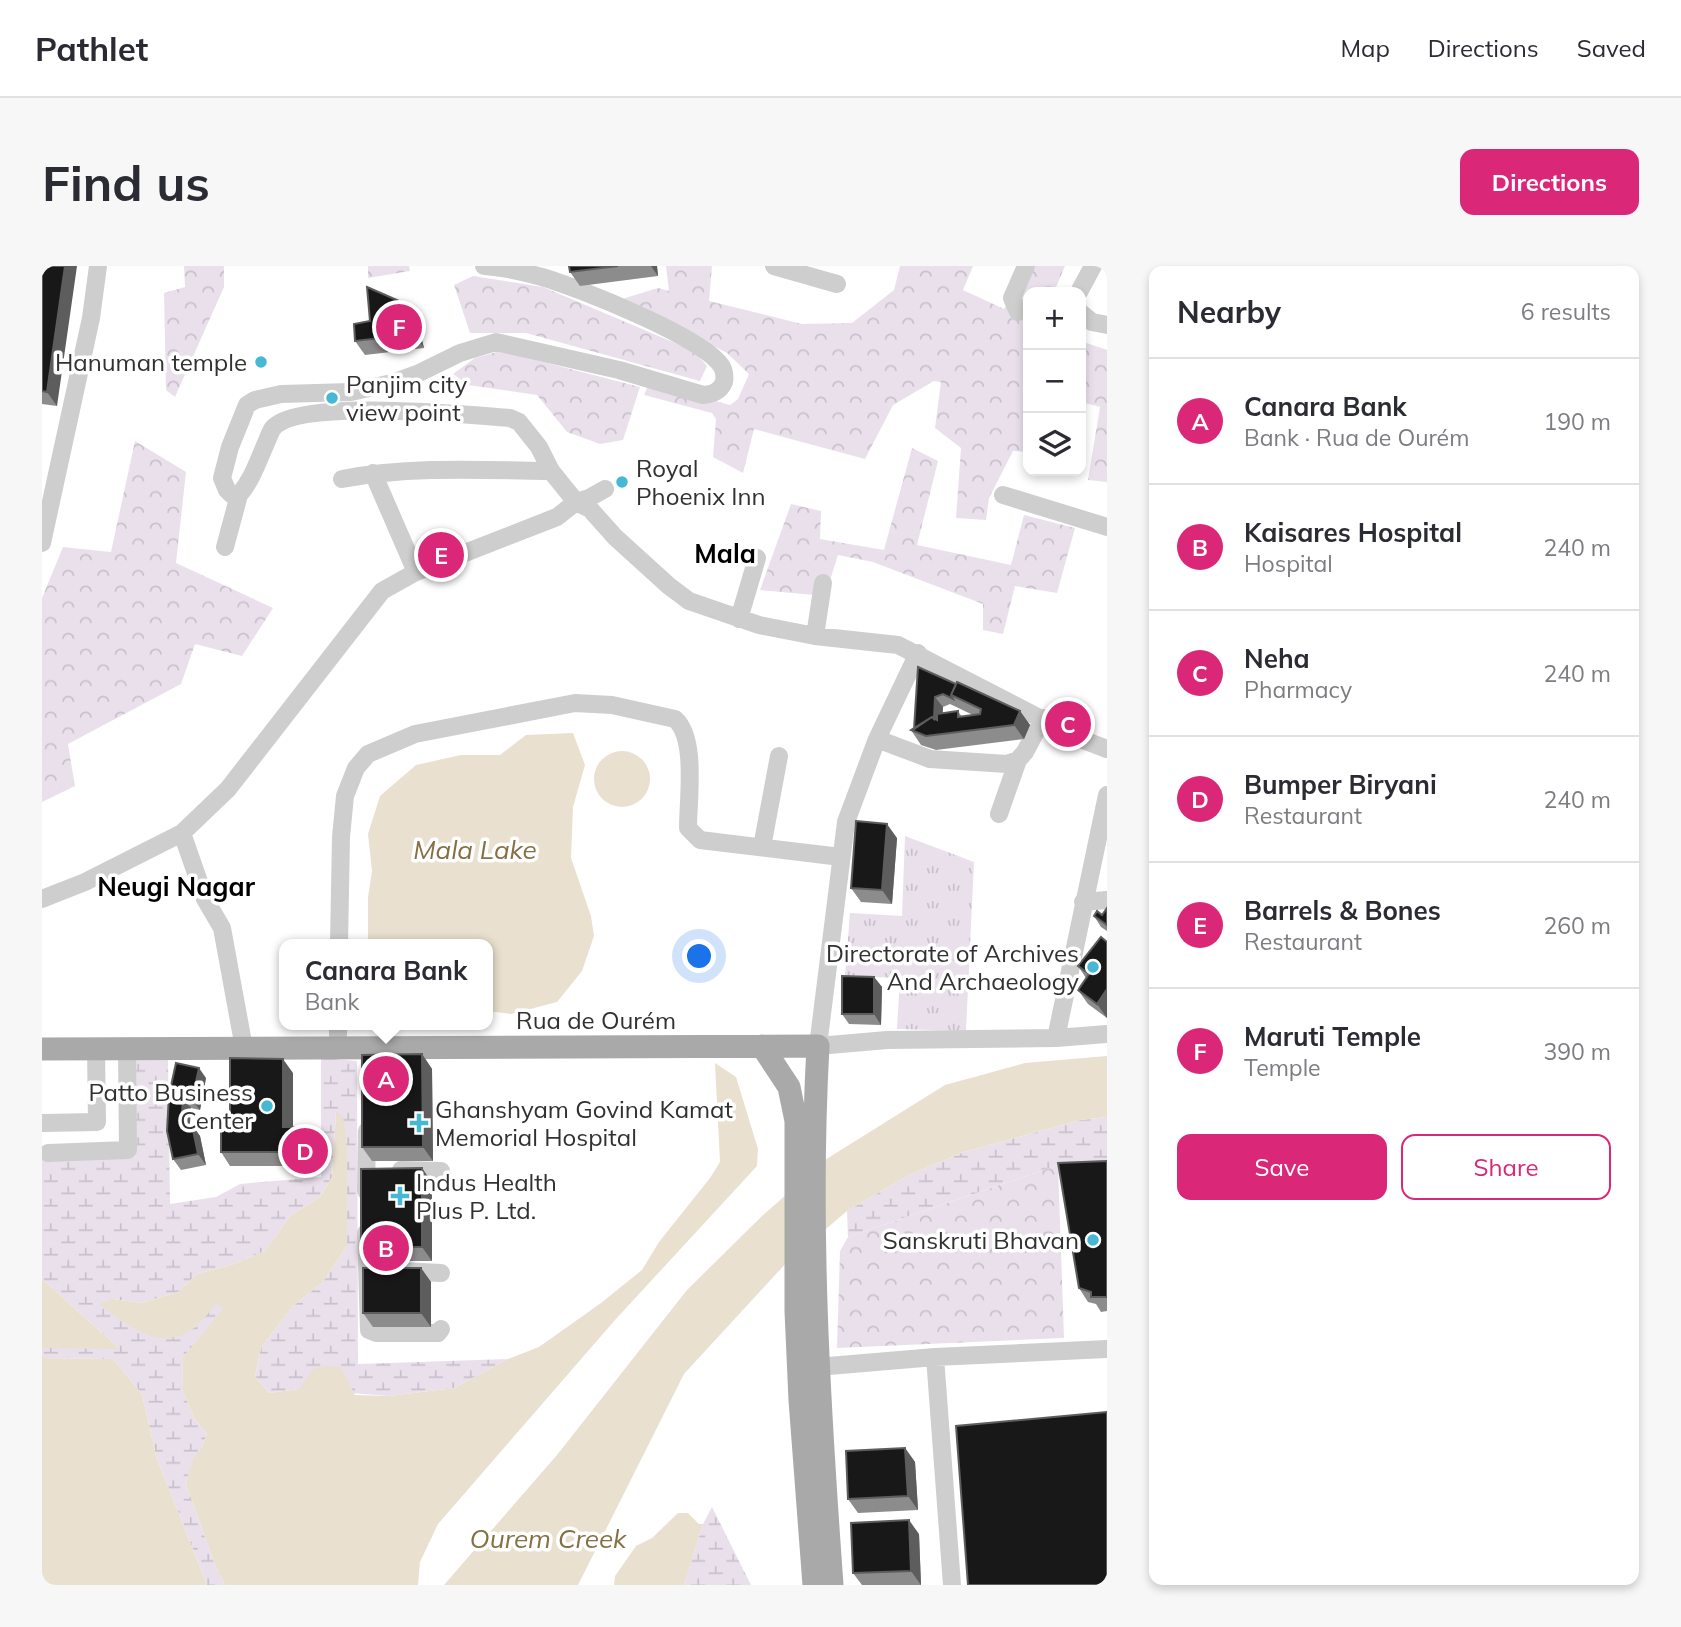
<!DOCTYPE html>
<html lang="en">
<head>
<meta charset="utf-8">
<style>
	body { margin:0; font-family:Mulish,sans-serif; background:#f7f7f7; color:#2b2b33 }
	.controls { position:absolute; right:21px; top:21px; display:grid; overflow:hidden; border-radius:14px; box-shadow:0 4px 10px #0003 }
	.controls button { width:63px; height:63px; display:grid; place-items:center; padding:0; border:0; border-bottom:2px solid #e1e1e2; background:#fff; color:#2b2b33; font:35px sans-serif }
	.you { position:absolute; left:658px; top:691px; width:24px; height:24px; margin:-18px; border:5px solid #fff; border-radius:50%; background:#1a73e8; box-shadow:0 0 0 10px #1a73e833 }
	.badge { display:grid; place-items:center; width:46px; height:46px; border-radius:50%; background:#db2777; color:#fff; font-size:23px; font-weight:700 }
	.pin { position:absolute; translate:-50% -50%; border:4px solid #fff; box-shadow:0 2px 7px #0006 }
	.popup { position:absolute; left:237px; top:673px; width:214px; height:91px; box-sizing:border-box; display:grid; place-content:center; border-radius:14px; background:#fff; filter:drop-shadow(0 2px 5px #0005); font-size:23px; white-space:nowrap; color:#7c7c81 }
	.popup b { font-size:26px; color:#2b2b33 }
	.popup::after { content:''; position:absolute; left:50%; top:100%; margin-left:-14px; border:14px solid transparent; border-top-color:#fff }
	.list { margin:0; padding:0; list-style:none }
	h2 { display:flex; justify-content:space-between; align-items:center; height:91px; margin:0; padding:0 28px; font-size:30px }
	h2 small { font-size:23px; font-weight:400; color:#7c7c81 }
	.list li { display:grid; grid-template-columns:46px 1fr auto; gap:21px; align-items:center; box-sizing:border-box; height:126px; padding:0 28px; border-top:2px solid #e1e1e2 }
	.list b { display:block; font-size:26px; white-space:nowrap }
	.list p { margin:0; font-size:23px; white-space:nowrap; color:#7c7c81 }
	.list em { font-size:23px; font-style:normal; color:#7c7c81 }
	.actions { display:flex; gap:14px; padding:21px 28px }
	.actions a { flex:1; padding:16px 0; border:2px solid #db2777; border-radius:14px; text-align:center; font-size:24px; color:#db2777 }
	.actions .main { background:#db2777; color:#fff }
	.icon { flex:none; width:38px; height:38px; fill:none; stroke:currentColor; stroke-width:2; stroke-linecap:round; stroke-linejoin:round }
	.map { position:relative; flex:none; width:1065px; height:1319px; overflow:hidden; border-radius:14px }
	header { display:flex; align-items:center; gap:42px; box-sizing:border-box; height:98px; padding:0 35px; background:#fff; border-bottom:2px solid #e1e1e2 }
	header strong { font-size:33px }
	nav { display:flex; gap:38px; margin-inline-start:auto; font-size:24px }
	.intro { display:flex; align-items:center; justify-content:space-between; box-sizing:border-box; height:168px; padding:0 42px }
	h1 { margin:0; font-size:49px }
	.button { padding:18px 32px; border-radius:14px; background:#db2777; color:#fff; font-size:24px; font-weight:700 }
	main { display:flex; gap:42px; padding:0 42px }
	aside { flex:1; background:#fff; border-radius:14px; box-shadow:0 4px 10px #0003 }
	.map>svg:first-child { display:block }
	.forest { fill:url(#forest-crowns) }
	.wetland { fill:url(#wetland-marsh) }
	.park { fill:url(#park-tufts) }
	.water { fill:#e9e0cf }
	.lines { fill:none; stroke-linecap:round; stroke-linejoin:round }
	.minor { stroke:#cecece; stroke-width:18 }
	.major { stroke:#a9a9a9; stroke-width:23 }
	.wall { fill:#8c8c8c; fill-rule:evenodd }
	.shaded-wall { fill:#5d5d5d }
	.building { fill:#181818; stroke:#5d5d5d; stroke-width:2 }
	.poi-dot { fill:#47b8d4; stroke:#fff; stroke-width:2.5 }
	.labels { text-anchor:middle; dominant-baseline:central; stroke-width:7; stroke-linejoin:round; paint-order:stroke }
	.poi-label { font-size:24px; fill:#313131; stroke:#fff; text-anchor:end }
	.street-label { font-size:24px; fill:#313131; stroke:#fff }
	.neighbourhood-label { font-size:26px; font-weight:bold; fill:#000; stroke:#fff }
	.water-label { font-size:26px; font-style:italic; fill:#856f43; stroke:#fff }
</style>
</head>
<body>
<header>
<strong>Pathlet</strong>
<nav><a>Map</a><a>Directions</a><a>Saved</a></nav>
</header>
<div class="intro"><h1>Find us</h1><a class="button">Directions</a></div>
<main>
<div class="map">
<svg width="1065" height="1319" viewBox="0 0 1065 1319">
	<defs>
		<pattern id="forest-crowns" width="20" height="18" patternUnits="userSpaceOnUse" patternTransform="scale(1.75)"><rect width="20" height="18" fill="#e9e0ec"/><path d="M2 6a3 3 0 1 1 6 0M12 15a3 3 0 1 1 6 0" fill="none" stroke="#c8c1cb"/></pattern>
		<pattern id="wetland-marsh" width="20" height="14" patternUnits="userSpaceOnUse" patternTransform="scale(1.75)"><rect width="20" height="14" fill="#e9e0ec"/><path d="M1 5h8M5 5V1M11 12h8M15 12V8" fill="none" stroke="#c8c1cb"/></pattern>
		<pattern id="park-tufts" width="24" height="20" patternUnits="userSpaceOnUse" patternTransform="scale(1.75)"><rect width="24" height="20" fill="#e9e0ec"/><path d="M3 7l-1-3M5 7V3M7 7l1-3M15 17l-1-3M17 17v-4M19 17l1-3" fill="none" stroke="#c8c1cb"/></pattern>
	</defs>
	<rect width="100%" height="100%" fill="#fff"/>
	<path class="forest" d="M142,0H182V21L133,131L124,124L122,27L143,21Z
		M326,0H367L368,5L326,12Z
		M624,0H670L667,35L760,58L810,57L852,24L858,0H931L921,24L962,43L986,0H1023L1012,26H986V186L971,185L947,232L944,254L914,252L919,182L893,162L899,116L892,115L851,139L823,193L712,163L701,207L671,191L674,153L670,147L602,129L607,117L688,139L696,133L707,108L685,87L580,33L616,22L627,25Z
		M431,10L501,21L652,85L665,100L658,115L484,67H428L412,19Z
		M1039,75L1065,84V216L1046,214L1058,141L1039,136Z
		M458,85L598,121L581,174L558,178L525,166L495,129L426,119L411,108L433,92Z
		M93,175L144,206L134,297L231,342L200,390L153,378L139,418L26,478L33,520L0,536V332L21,281L69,286Z
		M870,182L896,195L875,279L969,299L982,249L1033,262L1015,327L973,320L961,368L941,364V338L831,296L796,289L783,330L718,324L749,238L779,245L778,273L842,284Z
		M1016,899L1022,1072L795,1082L798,985L806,971Z"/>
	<path class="wetland" d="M92,792H126L128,938L174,931L198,918L279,911V792L315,795L316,1098L466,1093L412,1122L347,1130L257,1123L227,1127L213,1110L219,1082L251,1040L280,1017L305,980L294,846L290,911L278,931L248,950L223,985L192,998L155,1008L136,1026L99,1037L71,1033L152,1062L175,1036L182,1043L141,1091L140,1123L152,1152L165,1168L160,1181L151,1193L144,1218L173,1299L183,1319H165L114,1190L100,1128L71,1093L0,1092V1082H77L0,1013V893L93,891Z
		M1065,851V896L1016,899L806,971L805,945L867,909L922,886L1038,854Z
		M670,1241L709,1319H642L661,1258Z"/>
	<path class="park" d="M863,570L932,596L924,765L855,763L858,712L803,710L808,647L860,650Z"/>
	<path class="water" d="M531,467L543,499L531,541L529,592L549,650L552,670L540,705L515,736L469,748L446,745V678H326V631L330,605L326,568L338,530L374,499L419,489H458L484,469Z
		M552 513a28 28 0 1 1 56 0a28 28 0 1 1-56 0Z
		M1065,790V851L1038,854L922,886L867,909L805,945L746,995L642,1108L536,1319H402L515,1189L645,1024L720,950L786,892L903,819L983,797Z
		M673,797L694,811L716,883L715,900L573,1054L396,1258L378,1296L376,1319H183L173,1299L144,1218L151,1192L160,1181L165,1168L152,1152L140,1123L141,1091L181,1043L175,1037C168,1045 161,1054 153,1061C121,1089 83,1058 57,1038L71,1033L99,1037L136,1026L155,1008L192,998L223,985L248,950L278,931L290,911L294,846L301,850L305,883V980L280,1017L251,1040L219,1082L213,1110L227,1127L257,1123L271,1103L284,1100L299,1101L313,1129L347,1130L412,1122L466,1093L497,1081L559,1037L600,1004L617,976L668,912L678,896Z
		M0,1013L78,1083L0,1082Z
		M0,1092L71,1093L100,1128L114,1190L165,1319H0Z
		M636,1247H646L657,1258H661L642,1319H572L573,1310L594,1280L610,1272Z"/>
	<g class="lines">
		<path class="minor" d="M442,0C461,1 482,6 500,11C534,21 664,72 680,101C682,104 683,112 682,116C678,126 670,128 661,129L577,104L454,76L418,87L375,108L350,117L309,126L239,128L213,134L205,139L188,181L180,212L185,224L190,229H197C210,214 216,195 224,177C226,173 228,166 231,162C257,132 426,149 468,152L477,156L497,181L509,205L534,236L548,243L573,271L627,320L647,335L717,359L773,370L856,379L1036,472L1065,483
			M732,0L795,18
			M1037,26L1051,0
			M976,46L970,32L984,0
			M1039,47L1050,56L1065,59
			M331,207L374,306
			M300,213C368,200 440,204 509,205
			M961,229L1065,261
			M0,277L49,52L56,0
			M183,281L197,229
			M697,353L715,292
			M773,370L781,317
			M876,387L835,473L804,556L776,780L845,774L1014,772L1065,768
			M835,473L888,493L965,498L976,494
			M957,548L976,494L983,486L1001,452
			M140,567L163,633L180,662L202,782
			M720,581L737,490
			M0,633L43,616L140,567L186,523L340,325L374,306L515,251L534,236L547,232L563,223
			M1041,636L1065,634
			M297,678L299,571L303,530L314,502L326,488L373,468L533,437L570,439L633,453C655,472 646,533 646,562L658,574L799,591
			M1014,772L1065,529
			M296,782V759
			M0,857L55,856L54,783
			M6,887L86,884L85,782
			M359,904L399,905
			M324,925L325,865
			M324,967L327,1064L334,1067H396L399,1063
			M360,1005L399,1007
			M893,1091L910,1319
			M775,1101L893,1091L1065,1083"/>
		<path class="major" d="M720,780L747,821L754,855V1045L758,1134L772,1319
			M0,783L776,780C766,960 777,1139 790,1319"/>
	</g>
	<path class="wall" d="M0,0L15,140L0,138Z
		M527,0H615L616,10L538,20L528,6Z
		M374,52L382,82L323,89L313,75Z
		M876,401L914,418L978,445L988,459L982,473L894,484L879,479L869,464L872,463ZM908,438L931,449L920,451L916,445L900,448L901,441Z
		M855,572L850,638L819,636L809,622Z
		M1065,642V665L1059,661L1052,650L1060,649Z
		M1065,676V752L1046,738L1036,724L1044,712L1036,700Z
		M832,711L840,721L839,759L807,758L800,748Z
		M380,788L390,803L391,895H330L320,881Z
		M251,807V861L269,875V900H188L179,886L188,859Z
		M164,812L158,844L149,842L147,860L150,859L158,870L164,899L139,904L131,893L127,829Z
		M1065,895V1045L1059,1046L1054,1038L1046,1036L1037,1022Z
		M380,902L390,917V995H329L319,981Z
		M379,1002L389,1016V1061H331L321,1047Z
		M863,1182L873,1196L876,1244L816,1247L806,1233Z
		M877,1268L879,1319H820L811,1307Z"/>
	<path class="shaded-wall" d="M23,0H35L15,140L5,126Z
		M609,0H615L616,10Z
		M364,38L374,52L382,82L373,68Z
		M893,431L901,441L900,465L892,454Z
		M978,445L988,459L982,473L972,459Z
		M845,558L855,572L850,638L840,624Z
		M832,711L840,721L839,759L832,748Z
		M1065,723V752L1055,738Z
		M380,788L390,803L391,895L381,881Z
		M241,793L251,807V875L241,861Z
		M157,802L164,812L158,844L150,834Z
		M141,832L149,842L147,872L139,862Z
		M150,859L158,870L164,899L156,888Z
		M259,861L269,875V900L259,886Z
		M380,902L390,917V995L380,981Z
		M379,1002L389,1016V1061L379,1047Z
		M863,1182L873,1196L876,1244L866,1230Z
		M867,1254L877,1268L879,1319L869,1305Z"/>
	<path class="building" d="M0,0H23L5,126L0,125Z
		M527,0H576L528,6Z
		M325,21L364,38L373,68L313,75L312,58L328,55Z
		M876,401L914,418L909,429L911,433L901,428L893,431L892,453L890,451L872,463Z
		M915,416L978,445L972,459L884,470L869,464L890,451L895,454V448L916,445V451L938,448L939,443L909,429Z
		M814,555L845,558L840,624L809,622Z
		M1065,642V659L1052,650L1055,645L1060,649Z
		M1059,671L1065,676V723L1055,738L1036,724L1047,708L1036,700Z
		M800,710L832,711V748H800Z
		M380,788L381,881H320V789Z
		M188,792L241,793V861H259V886H179V859H188Z
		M134,797L157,802L150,834L141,832L139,862L150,859L156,888L131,893L125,865L127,829Z
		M1065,895V1031H1049V1026L1037,1022L1016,897Z
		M380,902V981H319V903Z
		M321,1002H379V1047H321Z
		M1065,1146V1319H926L914,1160Z
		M863,1182L866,1230L806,1233L804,1185Z
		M867,1254L869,1305L811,1307L809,1257Z"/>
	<g class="poi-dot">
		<circle cx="219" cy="96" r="7"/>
		<circle cx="290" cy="132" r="7"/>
		<circle cx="580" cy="216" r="7"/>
		<circle cx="1051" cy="701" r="7"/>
		<circle cx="225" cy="840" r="7"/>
		<path d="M373.5 846.5h7v7h7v7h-7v7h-7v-7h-7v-7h7z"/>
		<path d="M354.5 919.5h7v7h7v7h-7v7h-7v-7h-7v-7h7z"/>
		<circle cx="1051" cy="974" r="7"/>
	</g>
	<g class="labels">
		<g class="poi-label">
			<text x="205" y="96">Hanuman temple</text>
			<text x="304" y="118" text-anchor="start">Panjim city<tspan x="304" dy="28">view point</tspan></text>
			<text x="594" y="202" text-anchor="start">Royal<tspan x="594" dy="28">Phoenix Inn</tspan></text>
			<text x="1037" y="687">Directorate of Archives<tspan x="1037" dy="28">And Archaeology</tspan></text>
			<text x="211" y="826">Patto Business<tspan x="211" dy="28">Center</tspan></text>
			<text x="393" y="843" text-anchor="start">Ghanshyam Govind Kamat<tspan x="393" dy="28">Memorial Hospital</tspan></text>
			<text x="374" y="916" text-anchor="start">Indus Health<tspan x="374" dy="28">Plus P. Ltd.</tspan></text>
			<text x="1037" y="974">Sanskruti Bhavan</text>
		</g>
		<g class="street-label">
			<text x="554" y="754">Rua de Ourém</text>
		</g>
		<g class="neighbourhood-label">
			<text x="683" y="287">Mala</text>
			<text x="134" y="620">Neugi Nagar</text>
		</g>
		<g class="water-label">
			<text x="433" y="583">Mala Lake</text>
			<text x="506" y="1272">Ourem Creek</text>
		</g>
	</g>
</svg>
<div class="controls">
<button>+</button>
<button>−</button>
<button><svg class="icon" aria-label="layers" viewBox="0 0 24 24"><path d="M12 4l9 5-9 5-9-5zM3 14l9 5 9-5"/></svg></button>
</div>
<div class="you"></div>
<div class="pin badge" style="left:344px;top:813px">A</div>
<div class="popup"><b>Canara Bank</b>Bank</div>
<div class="pin badge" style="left:344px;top:982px">B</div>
<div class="pin badge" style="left:1026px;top:458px">C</div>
<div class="pin badge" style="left:263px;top:885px">D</div>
<div class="pin badge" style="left:399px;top:289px">E</div>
<div class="pin badge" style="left:357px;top:61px">F</div>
</div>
<aside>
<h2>Nearby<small>6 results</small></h2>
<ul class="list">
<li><span class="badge">A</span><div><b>Canara Bank</b><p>Bank · Rua de Ourém</p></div><em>190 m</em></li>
<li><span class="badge">B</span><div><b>Kaisares Hospital</b><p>Hospital</p></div><em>240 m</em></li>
<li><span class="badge">C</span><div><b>Neha</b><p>Pharmacy</p></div><em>240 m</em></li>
<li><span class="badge">D</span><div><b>Bumper Biryani</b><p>Restaurant</p></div><em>240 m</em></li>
<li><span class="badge">E</span><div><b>Barrels &amp; Bones</b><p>Restaurant</p></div><em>260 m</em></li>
<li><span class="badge">F</span><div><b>Maruti Temple</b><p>Temple</p></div><em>390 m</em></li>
</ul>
<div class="actions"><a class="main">Save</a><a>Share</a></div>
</aside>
</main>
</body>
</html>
